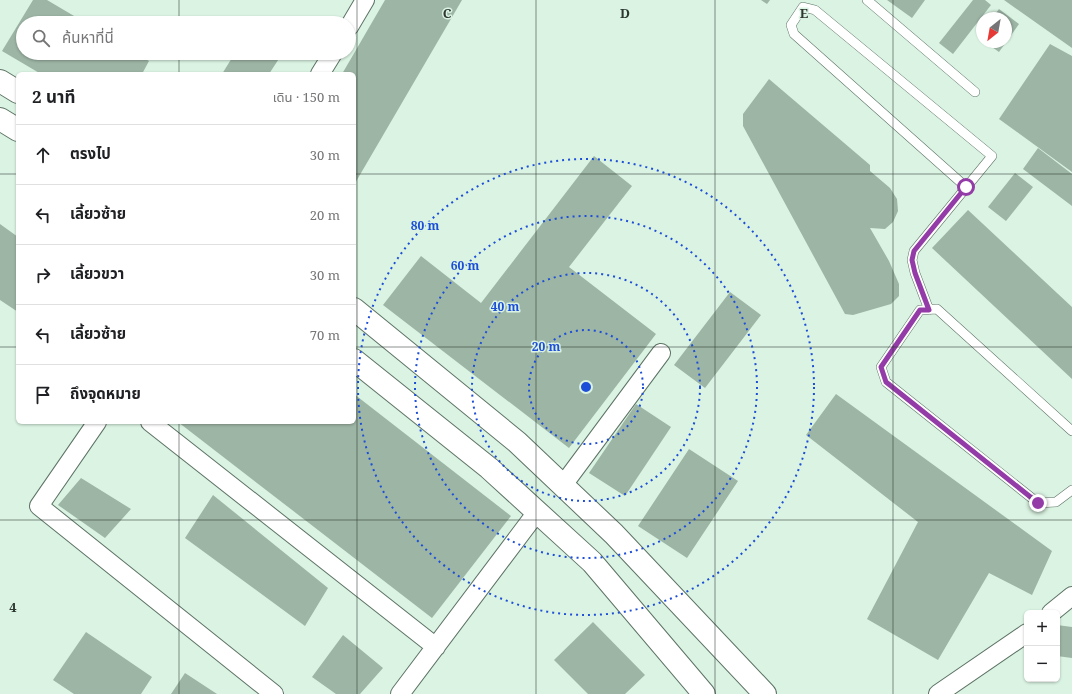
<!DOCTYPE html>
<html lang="th">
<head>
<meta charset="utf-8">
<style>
	body { margin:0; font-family:"Noto Serif","Noto Sans Thai",serif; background:#f2f2f2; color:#202124 }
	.controls { position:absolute; right:12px; bottom:12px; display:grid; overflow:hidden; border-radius:6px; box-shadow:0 1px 3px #0004 }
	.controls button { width:36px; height:36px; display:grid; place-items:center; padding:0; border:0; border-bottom:1px solid #e0e0e0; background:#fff; color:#202124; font:20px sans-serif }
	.compass { position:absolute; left:976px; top:12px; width:36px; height:36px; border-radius:50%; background:#fff; box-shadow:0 1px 3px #0004; rotate:211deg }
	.stop { position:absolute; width:12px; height:12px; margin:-9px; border:3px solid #933ba7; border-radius:50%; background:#fff }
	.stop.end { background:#933ba7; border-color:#fff; box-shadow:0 1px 4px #0008 }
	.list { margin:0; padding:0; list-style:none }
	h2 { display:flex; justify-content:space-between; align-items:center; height:52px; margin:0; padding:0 16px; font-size:17px }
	h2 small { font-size:13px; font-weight:400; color:#757577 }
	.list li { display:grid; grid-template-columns:26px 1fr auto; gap:12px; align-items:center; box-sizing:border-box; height:60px; padding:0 16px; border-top:1px solid #e0e0e0 }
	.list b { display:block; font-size:15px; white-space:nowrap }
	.list em { font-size:13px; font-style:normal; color:#757577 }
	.icon { flex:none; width:22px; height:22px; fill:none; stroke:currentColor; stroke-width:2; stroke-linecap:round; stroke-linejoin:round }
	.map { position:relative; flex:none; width:1072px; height:694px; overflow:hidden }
	.search { position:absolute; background:#fff; box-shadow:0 1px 3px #0004; left:16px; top:16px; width:340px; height:44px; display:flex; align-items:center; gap:10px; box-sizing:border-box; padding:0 14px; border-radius:22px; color:#757577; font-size:15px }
	.panel { position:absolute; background:#fff; box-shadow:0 1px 3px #0004; left:16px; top:72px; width:340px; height:352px; border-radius:6px }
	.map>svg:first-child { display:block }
	.building { fill:#9db5a5 }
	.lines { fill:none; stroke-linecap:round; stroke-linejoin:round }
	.lane-casing { stroke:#5d7365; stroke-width:10 }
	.street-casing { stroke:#5d7365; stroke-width:20 }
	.secondary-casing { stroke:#5d7365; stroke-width:24 }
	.lane { stroke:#fff; stroke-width:9 }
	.street { stroke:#fff; stroke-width:18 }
	.secondary { stroke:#fff; stroke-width:22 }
	.route { stroke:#933ba7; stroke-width:5 }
	.grid { fill:none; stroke:#2d3730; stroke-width:1; stroke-opacity:0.55 }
	.ring { fill:none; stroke:#1d4ed8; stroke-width:2; stroke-dasharray:2 4 }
	.grid-label { font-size:13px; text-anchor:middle; font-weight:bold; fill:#2d3730; stroke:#daf3e2; stroke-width:3; stroke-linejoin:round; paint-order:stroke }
	.centre { fill:#1d4ed8; stroke:#daf3e2; stroke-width:2 }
	.ring-label { font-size:12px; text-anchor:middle; font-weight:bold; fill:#1d4ed8; stroke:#daf3e2; stroke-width:3; stroke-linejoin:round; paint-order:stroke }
</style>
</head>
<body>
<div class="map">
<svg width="1072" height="694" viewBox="0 0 1072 694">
	<rect width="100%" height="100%" fill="#daf3e2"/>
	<path class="building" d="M33,0H47L86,23H23V53H135L149,61L142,74H41L2,51Z
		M385,0H462L354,185V74H342Z
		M761,0H770L767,4Z
		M887,0H925L912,18Z
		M973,0H985L991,5L953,54L939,43Z
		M1004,0H1072V48Z
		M999,9L1019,24L999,52L985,42H1006V18H992Z
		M982,32V40L978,37Z
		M1050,44L1072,56V172L999,119Z
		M235,53H280L282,54L269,74H222Z
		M769,79L870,165V171L890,188L897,199L898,211L893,222L885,229L870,228L889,261L899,284V296L891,304L853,315L845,314L743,126V114Z
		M1038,148L1072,174V206L1023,169Z
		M594,156L632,186L569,267L656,334L569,448L383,305L421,256L481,303Z
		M1015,173L1033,187L1006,221L988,207Z
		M968,210L1072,307V379L932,248Z
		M0,224L18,237V312L0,300Z
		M730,292L761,315L705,388L674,365Z
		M354,394L511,516L432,618L178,422H354Z
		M836,394L1052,551L1032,595L989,573L938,660L867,619L918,522L806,435Z
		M636,404L671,427L625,496L589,473Z
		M689,449L738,481L687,558L638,526Z
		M81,478L131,509L105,538L58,505Z
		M213,495L328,588L305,626L185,538Z
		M593,622L645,675L625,694H588L554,660Z
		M1057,625L1072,627V658L1057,656Z
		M86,632L152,677L141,694H74L53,680Z
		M343,635L383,668L360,694H336L312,677Z
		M185,673L217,694H171Z"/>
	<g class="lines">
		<defs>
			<path id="lane" d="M867,0L975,92
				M929,310L915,273L912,260L914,251L992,156L815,10L803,7L791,25L794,34L966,187
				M1072,431L937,309L920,310L881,367L886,382L1038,503L1056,502L1072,490"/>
			<path id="street" d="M349,27L365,0
				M320,74L333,53
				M97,422L39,506L274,694
				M150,422L436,647
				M563,485L661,353
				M1051,613L1072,596
				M400,694L537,512
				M938,694L1027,633"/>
			<path id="secondary" d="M0,81L18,92
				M0,119L18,130
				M354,309L517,442L614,534L765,694
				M354,360L489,468L592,562L704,694"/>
		</defs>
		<use href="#lane" class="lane-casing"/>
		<use href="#street" class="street-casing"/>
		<use href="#secondary" class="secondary-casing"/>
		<use href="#lane" class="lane"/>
		<use href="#street" class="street"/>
		<use href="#secondary" class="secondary"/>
	</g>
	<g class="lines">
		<path class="route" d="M966,187L914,251L912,260L915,273L929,310H920L881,367L886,382L1038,503"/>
	</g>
	<path class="grid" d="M179,0V23M357,0V694M536,0V694M715,0V694M893,0V694M179,53V74M0,174H18M354,174H1072M0,347H18M354,347H1072M179,422V694M0,520H1072"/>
	<g class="ring">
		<circle cx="586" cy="387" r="57"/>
		<circle cx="586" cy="387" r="114"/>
		<circle cx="586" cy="387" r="171"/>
		<circle cx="586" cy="387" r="228"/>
	</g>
	<g class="grid-label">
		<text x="447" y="18">C</text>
		<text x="625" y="18">D</text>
		<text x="804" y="18">E</text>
		<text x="13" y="612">4</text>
	</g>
	<circle cx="586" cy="387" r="6" class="centre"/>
	<g class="ring-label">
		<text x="425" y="230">80 m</text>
		<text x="465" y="270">60 m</text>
		<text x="505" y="311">40 m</text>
		<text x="546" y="351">20 m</text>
	</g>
</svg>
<div class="controls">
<button>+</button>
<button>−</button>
</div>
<svg class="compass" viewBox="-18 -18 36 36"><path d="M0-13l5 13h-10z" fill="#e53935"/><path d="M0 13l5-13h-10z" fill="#757577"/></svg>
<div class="stop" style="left:966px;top:187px"></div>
<div class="stop end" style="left:1038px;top:503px"></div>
<div class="search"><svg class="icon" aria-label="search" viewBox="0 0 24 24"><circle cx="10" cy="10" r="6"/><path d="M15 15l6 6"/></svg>ค้นหาที่นี่</div>
<section class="panel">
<h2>2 นาที<small>เดิน · 150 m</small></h2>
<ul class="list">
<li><svg class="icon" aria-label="ahead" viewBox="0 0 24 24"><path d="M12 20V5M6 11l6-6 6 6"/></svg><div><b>ตรงไป</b></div><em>30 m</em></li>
<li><svg class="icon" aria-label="left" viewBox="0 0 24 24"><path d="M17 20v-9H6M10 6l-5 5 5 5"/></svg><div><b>เลี้ยวซ้าย</b></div><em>20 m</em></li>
<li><svg class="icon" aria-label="right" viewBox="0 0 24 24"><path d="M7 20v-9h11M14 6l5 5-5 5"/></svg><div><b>เลี้ยวขวา</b></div><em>30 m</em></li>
<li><svg class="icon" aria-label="left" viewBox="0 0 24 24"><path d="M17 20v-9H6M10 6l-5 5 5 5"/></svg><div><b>เลี้ยวซ้าย</b></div><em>70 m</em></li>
<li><svg class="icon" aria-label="arrive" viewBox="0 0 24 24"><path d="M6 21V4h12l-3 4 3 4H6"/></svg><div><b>ถึงจุดหมาย</b></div></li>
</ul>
</section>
</div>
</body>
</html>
